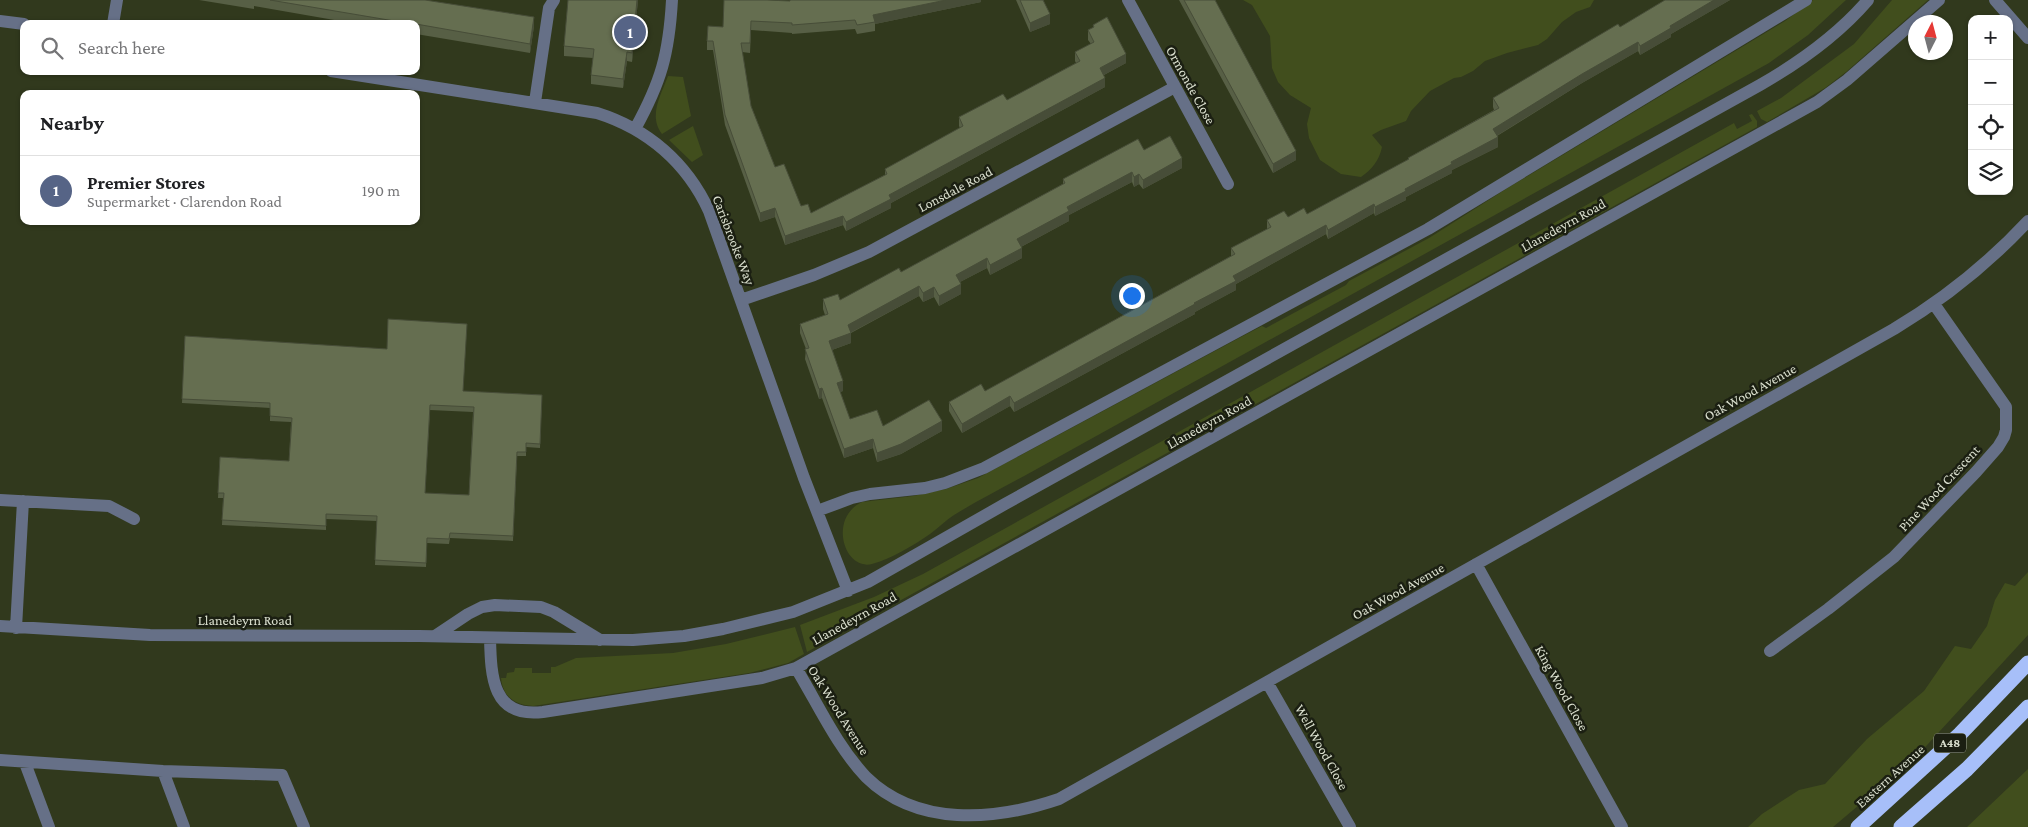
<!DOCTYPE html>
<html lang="en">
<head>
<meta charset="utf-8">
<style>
	body { margin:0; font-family:"Crimson Pro",serif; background:#f2f2f2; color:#202124 }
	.controls { position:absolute; right:15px; top:15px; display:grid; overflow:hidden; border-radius:10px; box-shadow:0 1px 4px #0004 }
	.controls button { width:45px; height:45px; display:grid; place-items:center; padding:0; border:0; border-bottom:1px solid #e0e0e0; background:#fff; color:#202124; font:25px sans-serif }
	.compass { position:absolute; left:1908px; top:15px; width:45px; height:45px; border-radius:50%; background:#fff; box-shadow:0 1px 4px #0004; rotate:6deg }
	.you { position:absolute; left:1131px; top:295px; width:18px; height:18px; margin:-12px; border:4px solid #fff; border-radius:50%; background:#1a73e8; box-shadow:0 0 0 8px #1a73e833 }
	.badge { display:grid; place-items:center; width:32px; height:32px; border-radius:50%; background:#566486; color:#fff; font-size:16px; font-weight:700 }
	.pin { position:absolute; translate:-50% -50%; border:2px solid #fff; box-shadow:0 1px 5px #0006 }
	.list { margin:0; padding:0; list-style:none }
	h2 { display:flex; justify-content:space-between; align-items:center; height:65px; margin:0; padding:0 20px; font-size:21px }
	h2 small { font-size:16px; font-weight:400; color:#757577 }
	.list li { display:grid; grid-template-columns:32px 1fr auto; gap:15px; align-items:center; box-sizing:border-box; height:70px; padding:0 20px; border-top:1px solid #e0e0e0 }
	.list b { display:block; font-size:19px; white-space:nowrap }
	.list p { margin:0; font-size:16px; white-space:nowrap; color:#757577 }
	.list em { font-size:16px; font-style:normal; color:#757577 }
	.icon { flex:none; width:28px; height:28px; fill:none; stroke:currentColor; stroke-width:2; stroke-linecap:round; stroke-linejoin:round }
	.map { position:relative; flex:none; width:2028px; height:827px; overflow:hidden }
	.search { position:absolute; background:#fff; box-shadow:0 1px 4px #0004; left:20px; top:20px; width:400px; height:55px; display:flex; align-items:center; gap:12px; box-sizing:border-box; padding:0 18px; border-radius:10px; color:#757577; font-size:19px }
	.panel { position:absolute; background:#fff; box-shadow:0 1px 4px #0004; left:20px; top:90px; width:400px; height:135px; border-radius:10px }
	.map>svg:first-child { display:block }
	.green { fill:#414e1d }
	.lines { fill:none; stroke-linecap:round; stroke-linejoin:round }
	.minor { stroke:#667087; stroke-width:12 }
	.highway { stroke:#a7bff9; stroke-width:15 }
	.wall { fill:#575f45; fill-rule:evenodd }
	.shaded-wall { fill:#474d38 }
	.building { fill:#656e50; stroke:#474d38; fill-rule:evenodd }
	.labels { text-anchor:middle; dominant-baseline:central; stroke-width:5; stroke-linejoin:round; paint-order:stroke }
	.shield { fill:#1b1f12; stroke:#a1a696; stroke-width:1 }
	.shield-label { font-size:12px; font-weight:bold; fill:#dbe0cf }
	.street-label { font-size:14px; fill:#dbe0cf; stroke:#1b1f12 }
</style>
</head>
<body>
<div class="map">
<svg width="2028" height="827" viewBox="0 0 2028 827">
	<rect width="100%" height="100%" fill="#31391d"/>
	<path class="green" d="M1243,0H1594L1590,7L1576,12L1562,22L1547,39L1538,45L1507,53L1485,61L1473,71L1461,77L1454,78L1430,91L1411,111L1406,121L1381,130L1372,135L1382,147C1379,161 1372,169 1361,177L1341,174L1320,160L1309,138L1307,124L1311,108L1290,95L1278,82L1272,68L1270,36L1252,5Z
		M1813,0H1846L1808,35L1769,63L1035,470C1008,485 980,499 954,515C946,520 938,528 930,534C914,545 891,559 872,564C844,571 828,518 862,502L913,496L946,489L978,478L1241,337L1262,326L1266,328L1346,285L1349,281L1429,238L1506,189L1785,21Z
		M1892,0H1928L1846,72L1825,88L1767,122L1761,119L1757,111L1781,98L1854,44Z
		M668,76L683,77L691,116L662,134C648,116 661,95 668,76Z
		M1752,114L1757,121V127L807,652L800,625L874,597L923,574L1734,123L1737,129L1752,121L1749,115Z
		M693,126L703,155L692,162L669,140Z
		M2028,572V635L1917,756L1833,827H1748L1762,814L1799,790L1825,784L1867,739L1924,691L1955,646L1971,649L1987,626L1995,600L2005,583L2015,586Z
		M795,627L804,654L788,663L749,673L533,706C515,705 503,697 501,678H506L507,673L514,672L515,668H532V673H551V667H555L576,658L673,653L726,644Z
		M2028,769V827H1967Z"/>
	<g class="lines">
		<path class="minor" d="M1128,0L1228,184
			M1995,0L2028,38
			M0,21L24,24
			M113,24L117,0
			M331,71L597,113C648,129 687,163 709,211L804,478L848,591
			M535,102L549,8L554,0
			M635,129C661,82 669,54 672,0
			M741,300L814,275L869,252L1175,87
			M0,500L109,506L134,519
			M817,511L852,498L870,494L925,488L945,483L984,468L1428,229L1806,0
			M1476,564L1622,827
			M0,626L150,635L419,636L633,640L684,636L723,629L793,612L868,582L1005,504L1760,85C1800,62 1838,35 1868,0
			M16,628L23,501
			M435,636L468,614L482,607L495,605L541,607L554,612L600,640
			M490,638C491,677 492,718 543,712L762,678L796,668L1817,102L1847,80L1939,0
			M1770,651L1828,609L1894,557L1976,472L1998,447L2004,437L2006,430V407L1934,304
			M796,668C818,704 836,745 866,777C917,827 994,821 1059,799L1894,329C1944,299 1988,264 2028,221
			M1267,682L1350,827
			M0,760L163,771L282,775L304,827
			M25,763L49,827
			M163,771L184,827"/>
		<path class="highway" d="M1858,827L1960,734L2028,663
			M1901,827L1967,769L2028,707"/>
	</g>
	<path class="wall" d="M199,0H425L534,26L530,53L416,34V24H357L254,6V9Z
		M638,0L632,62L627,61L623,88L591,84V75L593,58L564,56V46Z
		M981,0V2L875,24V31L857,34L855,29L792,34V33L751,30L750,53L742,52L751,106L775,167L801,206L811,213L885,175V169L960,128L959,126V117L1007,100L1076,63L1075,61V52L1091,44L1088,40V30L1093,28V25L1126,63L1104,75L1105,87L891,203V208L846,231L843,225L785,245L775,217L760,222L725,125L713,50H707V41L723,27L790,1Z
		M1016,0H1043L1050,24L1030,32Z
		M1179,0H1215L1296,160L1273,173Z
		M1665,0H1730L1671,34V37L1640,55L1638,51L1582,83L1497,136L1498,147L1452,170V173L1406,197V200L1375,216L1374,213L1328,239L1326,234L1236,284V290L1195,312V314L1014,412L1010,406L962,433L949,411V402L985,391L1231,256V248L1267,229V220L1307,214L1408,160V158L1494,110L1493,107V98L1620,27Z
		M1144,150L1182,168L1143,189L1139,184L1134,187L1132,182L1069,215V221L1021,247L1022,258L990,275L987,268L960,282L961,294L939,306L934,297L923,302L919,296L851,333V343L832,350L843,391L840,392L850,419L883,426L942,431L901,454L877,462L873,448L844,458L822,398L819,399L805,359L806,349L800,333V324L825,315L823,309V299L840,300L901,272L1063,184V179Z
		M185,336L463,391L542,395L540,448L526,447V456H517L513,541L450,538L449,544L427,543L426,567L375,565L377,521L326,519V530L222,525L223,498H218L220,457L289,461L291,422L270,421V408L182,403ZM430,410L473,412L469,495L425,493Z"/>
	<path class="shaded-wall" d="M637,0H638L632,62V53Z
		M946,0H981V2L875,24L873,15Z
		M1714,0H1730L1671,34V37L1640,55V46L1670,26Z
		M1050,14V24L1030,32V23Z
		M534,17V26L530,53V44Z
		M1638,42V51L1582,83L1493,138V129L1582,74Z
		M627,52V61L623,88V79Z
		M1126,54V63L1100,77V68Z
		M1105,78V87L891,203V208L846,231V222L889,195Z
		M1498,137V147L1452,170V173L1406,197V200L1375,216V207L1451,162Z
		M1296,151V160L1273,173V164Z
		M1182,158V168L1143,189V180Z
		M1132,172V182L1069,215V221L1017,249V239L1067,207Z
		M1139,174V184L1134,187V177Z
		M1374,204V213L1328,239V230Z
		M775,208V217L760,222V213Z
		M843,216V225L785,245V236Z
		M1326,225V234L1236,284V290L1195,312V314L1014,412V403L1194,303L1233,276Z
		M1022,248V258L990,275V265Z
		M987,258V268L956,284V275Z
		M961,284V294L939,306V296Z
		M919,286V296L848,334L851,333V343L829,351V341L848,325Z
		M934,287V297L923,302V293Z
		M843,381V391L837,393V383Z
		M822,388V398L819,399V389Z
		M1010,396V406L962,433V424Z
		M942,421V431L901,454L877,462V453Z
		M873,439V448L844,458V449Z"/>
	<path class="building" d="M270,0H425L534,17L530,44L416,24H412Z
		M568,0H637L632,53L627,52L623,79L591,75L594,49L564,46Z
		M724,0H767L790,1V0H946L873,15L875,22L857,25L855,20L792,25V23L751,21L750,43H741L751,106L775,167L784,164L801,206L808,204L811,213L887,174L885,169L963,126L959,117L1003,94L1007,100L1080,61L1075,52L1094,42L1088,30L1094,27L1093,25L1107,17L1126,54L1100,68L1105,78L889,195L891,199L846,222L843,216L785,236L775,208L760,213L725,115L713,41H707L708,26L723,27Z
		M1020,0H1043L1050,14L1030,23Z
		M1184,0H1215L1296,151L1273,164Z
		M1665,0H1714L1670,26L1671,28L1640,46L1638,42L1582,74L1493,129L1498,137L1451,162L1452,164L1405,189L1406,191L1375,207L1374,204L1328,230L1326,225L1233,276L1236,281L1194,303L1195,304L1014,403L1010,396L962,424L949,402L981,384L985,391L1235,254L1231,248L1271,227L1267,220L1284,211L1288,217L1304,208L1307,214L1409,159L1408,158L1499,108L1493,98L1618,24L1620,27Z
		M1170,136L1182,158L1143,180L1139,174L1134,177L1132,172L1067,207L1069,211L1017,239L1022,248L990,265L987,258L956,275L961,284L939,296L934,287L923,293L919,286L848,325L851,333L829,341L843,381L837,383L850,419L877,410L883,426L929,400L942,421L901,444L877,453L873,439L844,449L822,388L819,389L805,349L809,348L800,324L828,314L823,299L838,294L840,300L899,268L901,272L1065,183L1063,179L1138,139L1144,150Z
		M388,319L467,324L463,391L542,395L540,444L526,443V452H517L513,536L450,533L449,539L427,538L426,563L375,560L377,516L326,514V526L222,520L224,493H218L220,457L289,461L292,418L270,416V403L182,399L185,336L387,349ZM430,405L474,407L469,495L425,493Z"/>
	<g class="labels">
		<rect class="shield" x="1934" y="733.5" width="32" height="19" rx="4"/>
		<g class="shield-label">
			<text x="1950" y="743">A48</text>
		</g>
		<g class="street-label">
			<text transform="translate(1191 85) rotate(61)">Ormonde Close</text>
			<text transform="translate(955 189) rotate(-28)">Lonsdale Road</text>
			<text transform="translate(1563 225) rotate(-29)">Llanedeyrn Road</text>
			<text transform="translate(734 240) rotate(69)">Carisbrooke Way</text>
			<text transform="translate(1750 392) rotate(-29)">Oak Wood Avenue</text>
			<text transform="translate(1209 422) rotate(-29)">Llanedeyrn Road</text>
			<text transform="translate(1939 488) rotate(-47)">Pine Wood Crescent</text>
			<text transform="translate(1398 591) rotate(-29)">Oak Wood Avenue</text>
			<text transform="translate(854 618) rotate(-29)">Llanedeyrn Road</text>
			<text x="245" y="620">Llanedeyrn Road</text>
			<text transform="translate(1562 688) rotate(61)">King Wood Close</text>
			<text transform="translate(839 710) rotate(58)">Oak Wood Avenue</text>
			<text transform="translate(1322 747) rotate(61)">Well Wood Close</text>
			<text transform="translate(1890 776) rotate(-42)">Eastern Avenue</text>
		</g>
	</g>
</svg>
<div class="controls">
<button>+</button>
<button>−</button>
<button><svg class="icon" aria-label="locate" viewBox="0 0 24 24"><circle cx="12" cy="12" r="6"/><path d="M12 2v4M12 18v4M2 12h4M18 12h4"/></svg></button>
<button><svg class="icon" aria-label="layers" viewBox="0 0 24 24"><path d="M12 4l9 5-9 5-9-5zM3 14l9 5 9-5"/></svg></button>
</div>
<svg class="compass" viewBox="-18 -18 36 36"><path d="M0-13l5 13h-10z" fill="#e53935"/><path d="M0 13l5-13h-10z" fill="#757577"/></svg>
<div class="you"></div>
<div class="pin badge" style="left:630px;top:32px">1</div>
<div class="search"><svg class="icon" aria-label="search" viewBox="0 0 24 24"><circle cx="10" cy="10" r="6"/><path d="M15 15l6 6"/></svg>Search here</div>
<section class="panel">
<h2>Nearby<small></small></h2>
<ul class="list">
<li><span class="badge">1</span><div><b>Premier Stores</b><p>Supermarket · Clarendon Road</p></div><em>190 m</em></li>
</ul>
</section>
</div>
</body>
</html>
